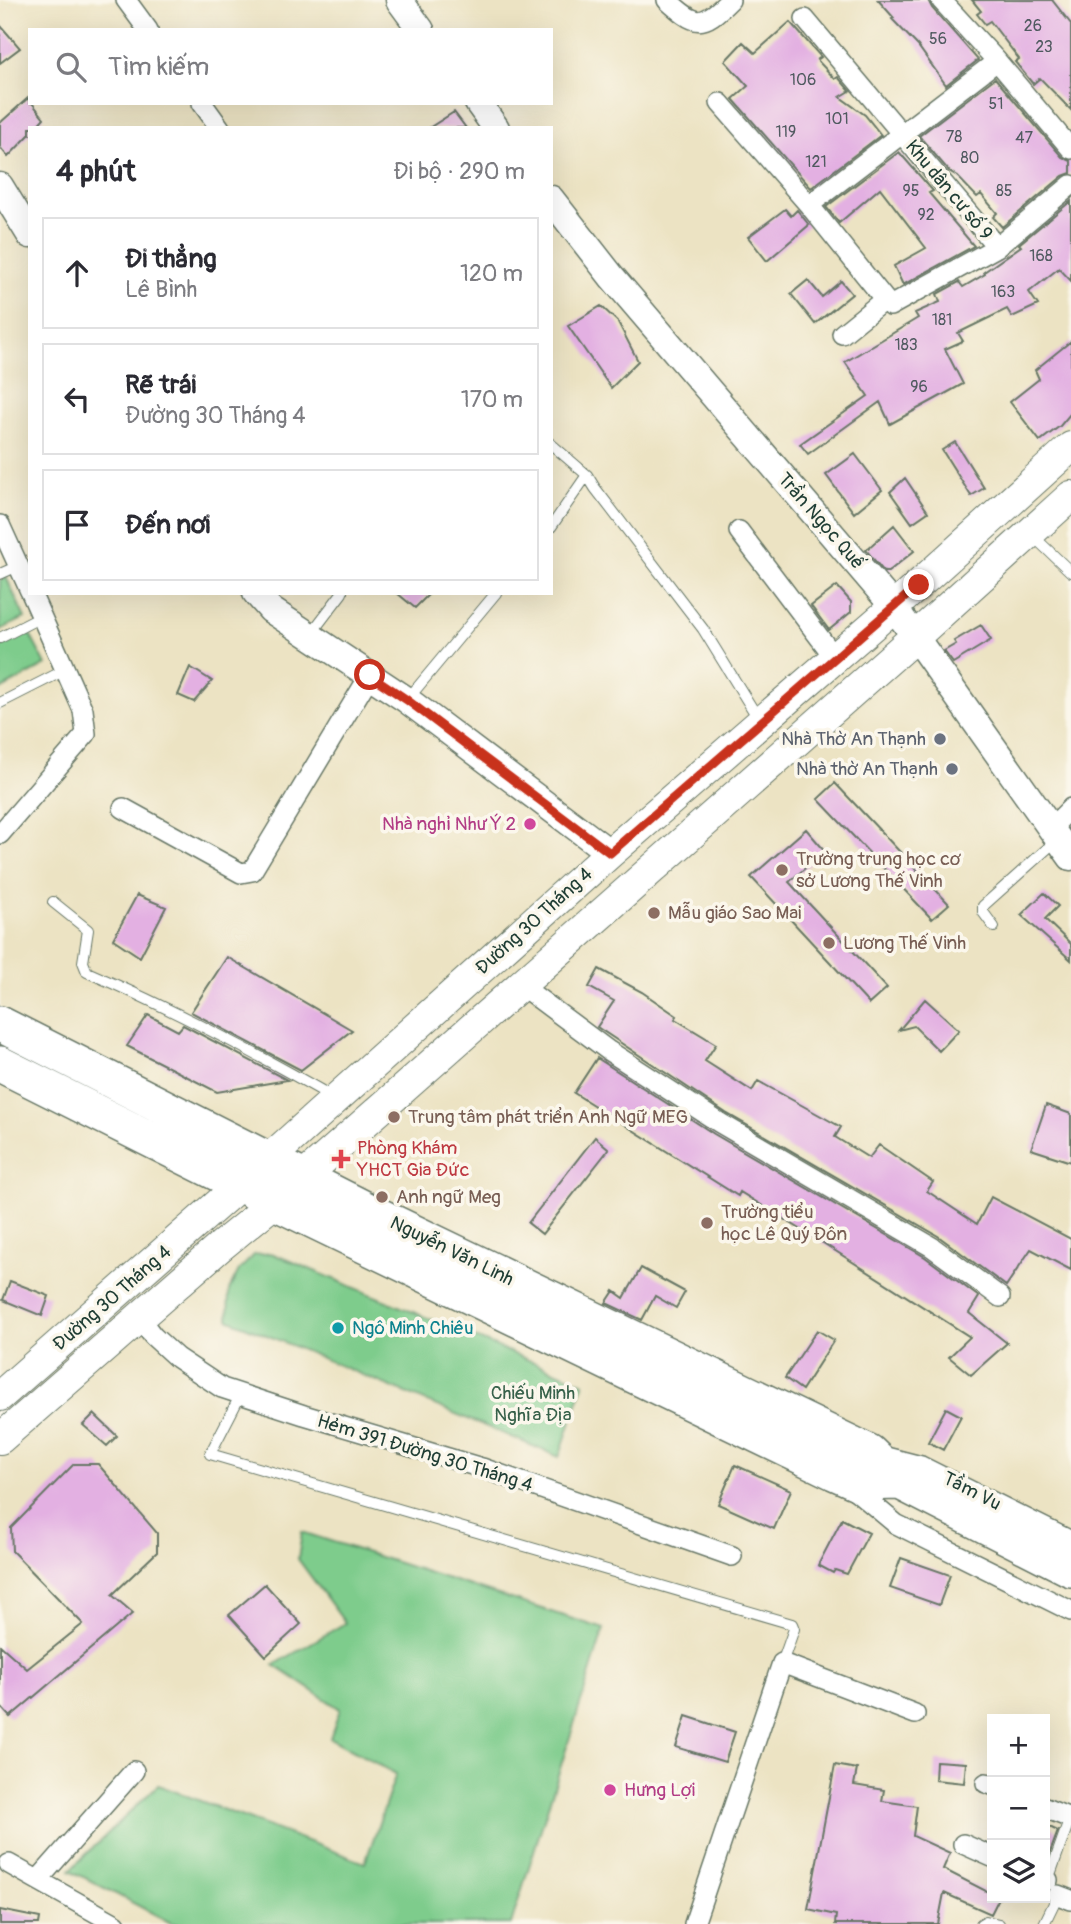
<!DOCTYPE html>
<html lang="vi">
<head>
<meta charset="utf-8">
<style>
	body { margin:0; font-family:Pangolin,sans-serif; background:#f2f2f3; color:#2b2b33 }
	.controls { position:absolute; right:21px; bottom:21px; display:grid; overflow:hidden; border-radius:0px; box-shadow:0 7px 28px #0002 }
	.controls button { width:63px; height:63px; display:grid; place-items:center; padding:0; border:0; border-bottom:2px solid #e1e1e2; background:#fff; color:#2b2b33; font:35px sans-serif }
	.stop { position:absolute; width:21px; height:21px; margin:-16px; border:5px solid #c8321e; border-radius:50%; background:#fff }
	.stop.end { background:#c8321e; border-color:#fff; box-shadow:0 2px 7px #0008 }
	.list { margin:0; padding:0; list-style:none }
	h2 { display:flex; justify-content:space-between; align-items:center; height:91px; margin:0; padding:0 28px; font-size:30px }
	h2 small { font-size:23px; font-weight:400; color:#7c7c81 }
	.list li { display:grid; grid-template-columns:46px 1fr auto; gap:21px; align-items:center; box-sizing:border-box; height:112px; margin:0 14px 14px; padding:0 14px; border:2px solid #e1e1e2; border-radius:0px }
	.list b { display:block; font-size:26px; white-space:nowrap }
	.list p { margin:0; font-size:23px; white-space:nowrap; color:#7c7c81 }
	.list em { font-size:23px; font-style:normal; color:#7c7c81 }
	.icon { flex:none; width:38px; height:38px; fill:none; stroke:currentColor; stroke-width:2; stroke-linecap:round; stroke-linejoin:round }
	.map { position:relative; flex:none; width:1071px; height:1924px; overflow:hidden }
	.search { position:absolute; background:#fff; box-shadow:0 7px 28px #0002; left:28px; top:28px; width:525px; height:77px; display:flex; align-items:center; gap:18px; box-sizing:border-box; padding:0 24px; border-radius:0px; color:#7c7c81; font-size:26px }
	.panel { position:absolute; background:#fff; box-shadow:0 7px 28px #0002; left:28px; top:126px; width:525px; height:469px; border-radius:0px }
	.map>svg:first-child { display:block }
	.green { fill:#7ecc8c; stroke:#4e8460; stroke-width:2 }
	.building { fill:#e3b0e2 }
	.lines { fill:none; stroke-linecap:round; stroke-linejoin:round }
	.lane-casing { stroke:#677766; stroke-width:12 }
	.street-casing { stroke:#677766; stroke-width:22 }
	.secondary-casing { stroke:#677766; stroke-width:29 }
	.primary-casing { stroke:#677766; stroke-width:32 }
	.highway-casing { stroke:#677766; stroke-width:38 }
	.lane { stroke:#fff; stroke-width:10 }
	.street { stroke:#fff; stroke-width:19 }
	.secondary { stroke:#fff; stroke-width:26 }
	.primary { stroke:#fff; stroke-width:30 }
	.highway { stroke:#fff; stroke-width:35 }
	.route { stroke:#c8321e; stroke-width:9 }
	.worship-dot { fill:#6b7280; stroke:#fbf7ec; stroke-width:2.5 }
	.hotel-dot { fill:#d1479c; stroke:#fbf7ec; stroke-width:2.5 }
	.education-dot { fill:#8d6e63; stroke:#fbf7ec; stroke-width:2.5 }
	.health-dot { fill:#e0444e; stroke:#fbf7ec; stroke-width:2.5 }
	.culture-dot { fill:#0f9aa8; stroke:#fbf7ec; stroke-width:2.5 }
	.labels { text-anchor:middle; dominant-baseline:central; stroke-width:7; stroke-linejoin:round; paint-order:stroke }
	.number-label { font-size:16px; fill:#505a60 }
	.street-label { font-size:19px; fill:#1f3d34; stroke:#fbf7ec }
	.worship-label { font-size:19px; fill:#5b616d; stroke:#fbf7ec; text-anchor:end }
	.hotel-label { font-size:19px; fill:#b23c85; stroke:#fbf7ec; text-anchor:end }
	.education-label { font-size:19px; fill:#785e54; stroke:#fbf7ec; text-anchor:start }
	.health-label { font-size:19px; fill:#be3a42; stroke:#fbf7ec; text-anchor:start }
	.culture-label { font-size:19px; fill:#0d838f; stroke:#fbf7ec; text-anchor:start }
	.park-label { font-size:19px; fill:#37614a; stroke:#fbf7ec }
</style>
</head>
<body>
<div class="map">
<svg width="1071" height="1924" viewBox="0 0 1071 1924">
	<rect width="100%" height="100%" fill="#fbf7ec"/>
	<filter id="ink" filterUnits="userSpaceOnUse"><feTurbulence type="fractalNoise" baseFrequency=".0143" numOctaves="2"/><feDisplacementMap in="SourceGraphic" scale="14" xChannelSelector="R" yChannelSelector="G"/><feConvolveMatrix kernelMatrix="1 2 1 2 8 2 1 2 1" color-interpolation-filters="sRGB"/></filter>
	<filter id="wash" filterUnits="userSpaceOnUse"><feTurbulence type="fractalNoise" baseFrequency=".00686" numOctaves="4" result="noise"/><feDisplacementMap in="SourceGraphic" scale="28" xChannelSelector="R" yChannelSelector="G"/><feGaussianBlur stdDeviation="1.57" result="paint"/><feColorMatrix in="noise" values="0 0 0 0 0 0 0 0 0 0 0 0 0 0 0 0 0 1.4 0 .05"/><feComposite in="paint" operator="in"/></filter>
	<g filter="url(#wash)">
		<rect width="100%" height="100%" fill="#ece3c3"/>
		<path class="green" d="M6,577L25,618L0,630V580Z
			M28,631L46,665L0,690V646Z
			M271,1253L584,1383L559,1457L228,1319L229,1290L239,1270L254,1255Z
			M302,1532L604,1629L511,1924H173L70,1870L158,1785L365,1863L396,1774L330,1738L340,1709L274,1665L345,1623L298,1559Z"/>
		<g id="blocks">
			<path class="building" d="M878,0H928L932,8L978,60L946,85L918,46L892,19L894,18Z
				M972,0H1052L1071,24V110L1040,78L1033,84L1015,62L1019,59L990,21L985,24L977,14L981,11Z
				M790,22L821,57L817,60L835,79L838,77L850,91L840,97L865,115L881,135L811,188L733,99L748,86L725,61L743,42L755,53Z
				M0,25L20,48L0,63Z
				M995,78L1062,157L1071,161V173L1063,176L1002,227L993,217L997,213L981,194L977,197L957,176L949,171L919,136Z
				M28,98L30,103H32L44,118L35,128H30V134L8,157L0,147V123Z
				M454,112L466,128H429Z
				M899,152L933,191L929,193L974,246L903,285L894,266L926,248L880,188L839,223L826,207Z
				M1071,201V281L1059,268L1029,292L1038,305L1012,317L1007,309L958,333L963,341L945,349L963,384L890,424L880,402L808,454L800,444L868,396L845,362L918,318L915,313L940,302L937,294L959,282L963,287L985,274L984,272L1021,246L1019,244Z
				M785,209L791,216L797,210L809,225L767,261L748,237Z
				M808,280L822,297L841,281L852,294L815,324L791,294Z
				M601,306L618,322L638,361L611,388L568,326Z
				M1071,341V413L1060,426L1040,441L1010,402L1039,379L1035,370Z
				M955,442L984,488L971,496L942,450Z
				M855,454L882,490L854,513L826,475Z
				M905,478L928,512L912,523L890,492Z
				M894,525L914,551L888,572H884L866,550Z
				M837,586L851,602V612L829,630L811,606Z
				M397,593H430L415,608Z
				M981,625L991,640L953,663L944,651L956,644L954,641Z
				M190,667L212,681L194,702L178,695Z
				M835,783L949,904L932,919L818,799Z
				M806,829L825,851L789,882L887,988L869,1004L751,877Z
				M1044,893L1058,906L1045,919L1071,944V960L1021,915Z
				M137,895L166,907L140,957L113,939Z
				M227,957L352,1030L301,1070L191,1012Z
				M599,969L642,992L677,1016L675,1019L716,1044L705,1061L752,1091L758,1081L841,1127L835,1137L869,1158L879,1145L933,1182L927,1191L977,1224L991,1197L1071,1239V1270L1031,1249L1006,1286L938,1236L726,1113L597,1027L614,1001L589,987Z
				M925,999L959,1030L939,1051L914,1026L899,1030Z
				M148,1015L178,1031L183,1025L287,1080L217,1092L127,1046Z
				M597,1058L714,1134L925,1257L979,1297L969,1313L1007,1343L971,1375L949,1357L970,1337L823,1243L740,1192L738,1196L574,1093Z
				M1046,1105L1071,1114V1162L1031,1149Z
				M595,1137L609,1149L542,1234L528,1223Z
				M641,1268L685,1292L676,1308L655,1296L642,1320L606,1303L614,1291L624,1298Z
				M10,1281L49,1296L42,1316L3,1300Z
				M817,1330L834,1340L802,1390L785,1378Z
				M946,1408L961,1416L943,1450L928,1442Z
				M94,1414L117,1436L107,1446L83,1425Z
				M74,1464H98L157,1533V1552L112,1595L133,1613L10,1717L0,1706V1645L27,1669L83,1624L12,1551L11,1528Z
				M735,1465L791,1490L774,1529L718,1504Z
				M842,1519L869,1533L847,1574L835,1570L833,1573L818,1565Z
				M901,1558L950,1575L939,1605L890,1588Z
				M265,1584L301,1624L266,1656L229,1615Z
				M686,1716L735,1732L725,1762L676,1747Z
				M936,1761L966,1763L964,1783L935,1780Z
				M835,1765L857,1769L854,1785L884,1790L882,1801L917,1806L913,1836L950,1853L943,1869L992,1894V1898H999L991,1914L944,1893L938,1924H835L836,1915L808,1909Z
				M1045,1825L1058,1831L1045,1866Z
				M0,1910L40,1918L39,1924H0Z"/>
		</g>
	</g>
	<g filter="url(#ink)">
		<use href="#blocks" fill-opacity="0" stroke="#677766" stroke-width="2"/>
		<g class="lines">
			<defs>
				<path id="lane" d="M551,444L587,475
					M551,527L587,475L595,488L703,629L753,710L761,717
					M1033,536L1071,572
					M0,574L18,566
					M310,635L342,593
					M0,638L41,617
					M407,700L496,593
					M0,703L65,670
					M53,902L88,930L83,962L87,972C171,1008 252,1051 331,1096
					M994,927L983,912V906L1058,839
					M241,1394L210,1454L792,1624L794,1629L782,1663
					M1047,1883L1070,1818
					M981,1924L986,1921L999,1924
					M1044,1924L1058,1895L1056,1894"/>
				<path id="street" d="M126,0L148,30
					M667,0C696,26 701,29 730,0
					M941,0L997,61L1071,149
					M805,19L997,247L1071,185
					M202,103L220,128
					M720,103L809,205L890,306L997,247
					M809,205L997,61
					M842,334L884,300
					M0,525L30,591
					M739,531L835,658
					M123,808L241,873L252,871L370,675
					M1051,828L1071,808
					M0,834L86,734L83,710L31,593
					M519,984L609,1051L720,1123L932,1247L1000,1297
					M139,1318L153,1336L177,1358L222,1388L304,1415L482,1468L732,1556
					M878,1455L921,1466L1071,1541
					M848,1484L896,1524L1071,1611
					M986,1783L992,1785
					M1045,1808L1070,1818
					M963,1844L992,1857
					M9,1864L116,1924
					M1045,1879L1048,1880
					M38,1880L134,1771
					M1058,1895L1071,1900
					M694,1924L782,1663L915,1714"/>
				<path id="secondary" d="M399,0L421,30
					M478,103L496,128
					M0,186L30,235
					M551,199L612,277L894,607L1071,857
					M256,593L271,610L407,700L610,853"/>
				<path id="primary" d="M0,1396L241,1184L610,853L894,607L1071,447
					M0,1439L221,1246L275,1202L916,636L1071,496"/>
				<path id="highway" d="M0,1024L367,1210L869,1452L900,1482L1071,1569
					M0,1064L275,1202L834,1472L859,1483L900,1482"/>
			</defs>
			<use href="#lane" class="lane-casing"/>
			<use href="#street" class="street-casing"/>
			<use href="#secondary" class="secondary-casing"/>
			<use href="#primary" class="primary-casing"/>
			<use href="#highway" class="highway-casing"/>
			<use href="#lane" class="lane"/>
			<use href="#street" class="street"/>
			<use href="#secondary" class="secondary"/>
			<use href="#primary" class="primary"/>
			<use href="#highway" class="highway"/>
		</g>
	</g>
	<g class="lines" filter="url(#ink)">
		<path class="route" d="M370,675L407,700L610,853L919,585"/>
	</g>
	<g class="worship-dot">
		<circle cx="940" cy="739" r="7"/>
		<circle cx="952" cy="769" r="7"/>
	</g>
	<g class="hotel-dot">
		<circle cx="530" cy="824" r="7"/>
		<circle cx="610" cy="1790" r="7"/>
	</g>
	<g class="education-dot">
		<circle cx="782" cy="870" r="7"/>
		<circle cx="654" cy="913" r="7"/>
		<circle cx="829" cy="943" r="7"/>
		<circle cx="394" cy="1117" r="7"/>
		<circle cx="382" cy="1197" r="7"/>
		<circle cx="707" cy="1223" r="7"/>
	</g>
	<path class="health-dot" d="M337.5 1148.5h7v7h7v7h-7v7h-7v-7h-7v-7h7z"/>
	<circle class="culture-dot" cx="338" cy="1328" r="7"/>
	<g class="labels">
		<g class="number-label">
			<text x="1033" y="26">26</text>
			<text x="938" y="39">56</text>
			<text x="1044" y="47">23</text>
			<text x="803" y="80">106</text>
			<text x="996" y="104">51</text>
			<text x="837" y="119">101</text>
			<text x="786" y="132">119</text>
			<text x="954" y="137">78</text>
			<text x="1024" y="138">47</text>
			<text x="970" y="158">80</text>
			<text x="816" y="162">121</text>
			<text x="911" y="191">95</text>
			<text x="1004" y="191">85</text>
			<text x="926" y="215">92</text>
			<text x="1041" y="256">168</text>
			<text x="1003" y="292">163</text>
			<text x="942" y="320">181</text>
			<text x="906" y="345">183</text>
			<text x="919" y="387">96</text>
		</g>
		<g class="street-label">
			<text transform="translate(949 190) rotate(50)">Khu dân cư số 9</text>
			<text transform="translate(821 521) rotate(49)">Trần Ngọc Quế</text>
			<text transform="translate(534 921) rotate(-42)">Đường 30 Tháng 4</text>
			<text transform="translate(452 1251) rotate(26)">Nguyễn Văn Linh</text>
			<text transform="translate(112 1298) rotate(-41)">Đường 30 Tháng 4</text>
			<text transform="translate(425 1453) rotate(17)">Hẻm 391 Đường 30 Tháng 4</text>
			<text transform="translate(972 1491) rotate(27)">Tầm Vu</text>
		</g>
		<g class="worship-label">
			<text x="926" y="739">Nhà Thờ An Thạnh</text>
			<text x="938" y="769">Nhà thờ An Thạnh</text>
		</g>
		<g class="hotel-label">
			<text x="516" y="824">Nhà nghỉ Như Ý 2</text>
			<text x="624" y="1790" text-anchor="start">Hưng Lợi</text>
		</g>
		<g class="education-label">
			<text x="796" y="859">Trường trung học cơ<tspan x="796" dy="22">sở Lương Thế Vinh</tspan></text>
			<text x="668" y="913">Mẫu giáo Sao Mai</text>
			<text x="843" y="943">Lương Thế Vinh</text>
			<text x="408" y="1117">Trung tâm phát triển Anh Ngữ MEG</text>
			<text x="396" y="1197">Anh ngữ Meg</text>
			<text x="721" y="1212">Trường tiểu<tspan x="721" dy="22">học Lê Quý Đôn</tspan></text>
		</g>
		<g class="health-label">
			<text x="357" y="1148">Phòng Khám<tspan x="357" dy="22">YHCT Gia Đức</tspan></text>
		</g>
		<g class="culture-label">
			<text x="352" y="1328">Ngô Minh Chiêu</text>
		</g>
		<g class="park-label">
			<text x="533" y="1393">Chiếu Minh<tspan x="533" dy="22">Nghĩa Địa</tspan></text>
		</g>
	</g>
</svg>
<div class="controls">
<button>+</button>
<button>−</button>
<button><svg class="icon" aria-label="layers" viewBox="0 0 24 24"><path d="M12 4l9 5-9 5-9-5zM3 14l9 5 9-5"/></svg></button>
</div>
<div class="stop" style="left:370px;top:675px"></div>
<div class="stop end" style="left:919px;top:585px"></div>
<div class="search"><svg class="icon" aria-label="search" viewBox="0 0 24 24"><circle cx="10" cy="10" r="6"/><path d="M15 15l6 6"/></svg>Tìm kiếm</div>
<section class="panel">
<h2>4 phút<small>Đi bộ · 290 m</small></h2>
<ul class="list">
<li><svg class="icon" aria-label="ahead" viewBox="0 0 24 24"><path d="M12 20V5M6 11l6-6 6 6"/></svg><div><b>Đi thẳng</b><p>Lê Bình</p></div><em>120 m</em></li>
<li><svg class="icon" aria-label="left" viewBox="0 0 24 24"><path d="M17 20v-9H6M10 6l-5 5 5 5"/></svg><div><b>Rẽ trái</b><p>Đường 30 Tháng 4</p></div><em>170 m</em></li>
<li><svg class="icon" aria-label="arrive" viewBox="0 0 24 24"><path d="M6 21V4h12l-3 4 3 4H6"/></svg><div><b>Đến nơi</b></div></li>
</ul>
</section>
</div>
</body>
</html>
